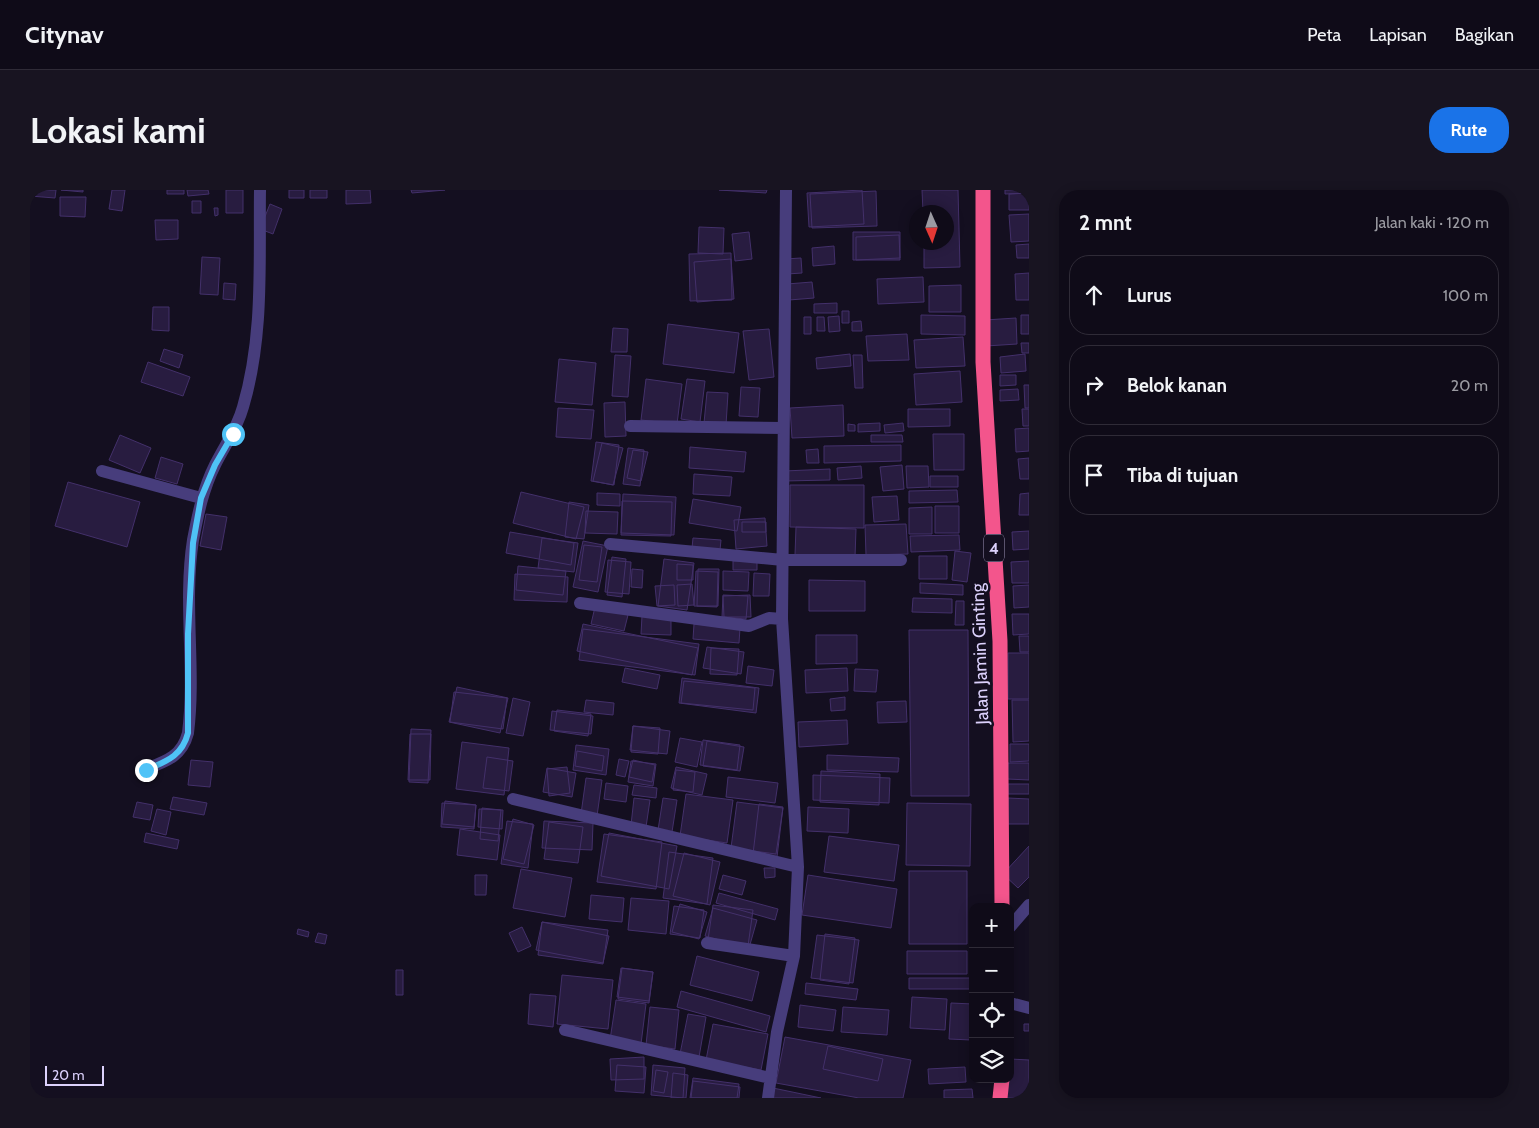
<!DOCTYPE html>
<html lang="id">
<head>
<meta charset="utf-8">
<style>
	body { margin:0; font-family:Cabin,sans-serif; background:#181421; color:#f1f3f6 }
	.controls { position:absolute; right:15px; bottom:15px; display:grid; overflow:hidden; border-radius:10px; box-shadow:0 2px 12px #0003 }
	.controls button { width:45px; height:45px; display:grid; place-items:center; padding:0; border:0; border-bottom:1px solid #2f2b37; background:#0f0b18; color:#f1f3f6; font:25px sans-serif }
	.compass { position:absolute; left:879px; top:15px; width:45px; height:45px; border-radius:50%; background:#0f0b18; box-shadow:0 2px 12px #0003; rotate:177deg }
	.scale { position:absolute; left:15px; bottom:12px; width:59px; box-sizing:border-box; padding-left:5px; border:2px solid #dcd1fc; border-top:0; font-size:14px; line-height:18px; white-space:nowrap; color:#dcd1fc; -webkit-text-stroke:4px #140f20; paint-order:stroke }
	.stop { position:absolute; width:15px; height:15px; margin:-11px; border:4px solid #4fc3f7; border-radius:50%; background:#fff }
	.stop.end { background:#4fc3f7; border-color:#fff; box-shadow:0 1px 5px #0008 }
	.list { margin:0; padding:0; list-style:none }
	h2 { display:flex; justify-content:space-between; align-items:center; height:65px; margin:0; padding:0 20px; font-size:21px }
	h2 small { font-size:16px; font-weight:400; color:#9b9ba2 }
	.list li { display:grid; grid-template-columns:32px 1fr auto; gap:15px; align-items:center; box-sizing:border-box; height:80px; margin:0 10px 10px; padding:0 10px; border:1px solid #2f2b37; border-radius:20px }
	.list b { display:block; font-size:19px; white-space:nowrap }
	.list em { font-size:16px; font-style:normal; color:#9b9ba2 }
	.icon { flex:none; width:28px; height:28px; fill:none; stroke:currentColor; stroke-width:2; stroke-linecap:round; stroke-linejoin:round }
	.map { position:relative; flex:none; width:999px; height:908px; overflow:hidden; border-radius:20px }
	header { display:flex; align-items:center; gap:30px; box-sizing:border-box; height:70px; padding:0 25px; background:#0f0b18; border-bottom:1px solid #2f2b37 }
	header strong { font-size:24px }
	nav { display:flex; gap:28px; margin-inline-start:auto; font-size:18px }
	.intro { display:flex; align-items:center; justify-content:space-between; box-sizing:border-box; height:120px; padding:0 30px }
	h1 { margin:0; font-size:35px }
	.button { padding:12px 22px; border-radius:20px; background:#1a73e8; color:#fff; font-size:18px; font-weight:700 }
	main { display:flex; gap:30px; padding:0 30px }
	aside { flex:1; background:#0f0b18; border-radius:20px; box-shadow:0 2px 12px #0003 }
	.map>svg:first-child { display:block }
	.building { fill:#281c40; stroke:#43306a }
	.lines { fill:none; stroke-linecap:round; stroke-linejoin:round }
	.street { stroke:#473d7c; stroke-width:12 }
	.highway { stroke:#f3558c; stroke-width:15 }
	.route { stroke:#4fc3f7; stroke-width:6 }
	.labels { text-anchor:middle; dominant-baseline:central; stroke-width:5; stroke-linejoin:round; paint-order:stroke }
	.shield { fill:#140f20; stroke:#a097ba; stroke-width:1 }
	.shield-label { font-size:16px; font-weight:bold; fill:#dcd1fc }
	.street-label { font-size:18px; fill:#dcd1fc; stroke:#140f20 }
</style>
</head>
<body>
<header>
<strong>Citynav</strong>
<nav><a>Peta</a><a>Lapisan</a><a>Bagikan</a></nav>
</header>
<div class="intro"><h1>Lokasi kami</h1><a class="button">Rute</a></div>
<main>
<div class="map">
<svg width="999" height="908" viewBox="0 0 999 908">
	<rect width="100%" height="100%" fill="#140f20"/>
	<path class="building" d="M0,0H26L25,8L0,6Z
		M31,0H53V2Z
		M82,0H95L92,21L79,19Z
		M137,0H154V4H137Z
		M157,0H178L179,4L158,6Z
		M196,0H213V23H196Z
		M259,0H274V8H259Z
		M280,0H297V8H280Z
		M316,0H340L341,13L316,14Z
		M381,0H415L382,3Z
		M689,0H737L736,3Z
		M832,0L834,34L779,37L777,3Z
		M892,0H928L930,77L894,78V52H916V22H893Z
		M975,0H999V3L975,4Z
		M846,1L847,36L782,38L780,4Z
		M999,3V20H979V4Z
		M30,7H56L55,27L30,26Z
		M162,11H171V23H162Z
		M240,14L252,19L243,44L230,39Z
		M184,18H188V25L185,26Z
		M999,24V51L981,52L979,25Z
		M125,30H148V49L126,50Z
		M669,37L694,38L693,64L668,63Z
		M719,42L722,69L705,71L702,44Z
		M823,42H870V70H823Z
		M869,45L870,68L826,70V47Z
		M999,54V68H987L986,55Z
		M804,56L805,74L783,76L782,58Z
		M701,63L702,110L660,111L659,64Z
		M172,67L190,68L188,105L170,104Z
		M771,68L772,83L757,84L755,69Z
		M701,69L704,109L667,112L664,72Z
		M999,83V110H986L985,84Z
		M893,87L894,112L848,114L847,89Z
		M782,92L784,108L759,110L757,94Z
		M194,93L206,94L205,110L193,109Z
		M931,95V122H899V96Z
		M807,113V123H784V114Z
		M123,117H139V141L122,140Z
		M812,121H819V133H812Z
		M891,125L935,126V145L891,144Z
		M991,125H999V144H991Z
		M809,126L810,141L799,142L798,127Z
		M774,127H781V144H774Z
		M787,127H794L795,141H787Z
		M986,128L987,154L956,156L955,130Z
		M831,131L832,141H822V132Z
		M638,134L709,143L704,183L633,174Z
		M583,138L598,139L597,162H581Z
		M739,139L744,187L719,190L713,141Z
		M877,144L879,170L838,171L836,146Z
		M933,147L935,176L886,178L884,150Z
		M991,153H999V163H992Z
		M134,159L153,165L149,178L130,171Z
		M820,164L821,176L787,179L786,168Z
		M995,164L996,181L971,183L970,167Z
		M585,165L601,166L598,207L582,206Z
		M823,165H832L833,198H825Z
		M529,169L566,173L562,215L525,212Z
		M118,172L160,187L153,206L111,192Z
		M930,181L932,212L886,215L884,184Z
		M970,185H986V195L970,196Z
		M616,189L652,194L647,234L611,230Z
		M657,189L675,191L670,232L651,229Z
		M994,195H999V218H995Z
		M711,197L730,198L728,227L709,226Z
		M988,199L989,210L970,211V200Z
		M677,202L698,203L696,235L674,233Z
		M595,212L596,246L575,247L574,213Z
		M813,215L814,246L762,248L760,218Z
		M528,218L564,220L561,249L526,247Z
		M878,219H920V236L878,237Z
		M992,219H999V236H993Z
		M850,233V241L828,242V234Z
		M873,233L874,241L855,243L854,235Z
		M818,234L825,235V241H818Z
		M999,238V261L986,262L985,239Z
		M903,244H934V280H904Z
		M90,245L121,258L110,283L79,270Z
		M841,245H872L873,252H841Z
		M566,252L589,255L584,295L561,291Z
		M572,253L593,258L583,295L563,291Z
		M871,255V271L794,273V256Z
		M660,257L716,262L714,282L659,278Z
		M598,258L614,260L610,296L593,294Z
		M788,259L789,273H777L776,260Z
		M603,260L618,262L611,291L597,288Z
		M131,267L153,274L147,294L125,288Z
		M999,268V289H990L988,269Z
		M872,275L874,299L853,301L850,277Z
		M831,276L832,288L808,290L807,278Z
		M876,276H898L899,297L877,298Z
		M800,279V290L754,291V281Z
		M664,284L702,287L700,306L663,304Z
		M900,286H928V297H900Z
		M38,292L110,312L97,357L25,336Z
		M760,295H834V338L760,337Z
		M927,300L928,312L879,313V301Z
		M491,302L554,317L546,349L483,333Z
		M567,303L590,304V316L567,315Z
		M999,303V325H989L990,304Z
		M593,304L646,307L644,345L591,343Z
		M867,306L869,330L844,332L842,307Z
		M663,309L711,317L707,341L659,333Z
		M592,311L642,312L641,346L591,345Z
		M539,312L559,315L554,349L535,347Z
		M905,316H929V343H905Z
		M902,317V344H879V318Z
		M556,321L588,322L587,344L555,343Z
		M176,324L197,327L191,360L170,356Z
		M735,328L737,356L706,359L704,330Z
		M712,332H736V342H712Z
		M876,334L878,364L836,365L835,335Z
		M766,337L826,339L825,367L765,365Z
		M999,341V359L983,360L982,342Z
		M480,342L544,353L541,375L476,363Z
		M929,345L930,360L881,362L880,346Z
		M512,348L548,353L544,382L508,378Z
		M663,348L691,350L690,360L662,358Z
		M553,351L578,356L568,402L543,397Z
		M554,355L572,357L567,392L549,390Z
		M925,361L941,363L937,392L922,390Z
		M889,366H917V389H889Z
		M582,367L596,369L592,407L577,405Z
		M634,369L664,373L657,420L628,416Z
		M578,370L601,372L599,404L575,402Z
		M727,370V380H703V371Z
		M999,371V393H982L981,372Z
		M647,374L663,375V390H647Z
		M488,376L536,381L533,405L486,400Z
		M602,379L613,380L612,398L601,397Z
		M668,379H689L688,416H667Z
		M666,381L688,382L687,417L664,416Z
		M693,381L719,382L718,401L693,400Z
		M724,383L740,384L739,406H723Z
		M485,384L538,387L537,412L484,410Z
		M779,390L835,391V421H779Z
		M890,393L933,395V405L890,403Z
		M662,394L664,415L648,416L647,395Z
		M644,395L645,415L627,416L625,396Z
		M999,395V417L984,418L983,396Z
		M693,405L718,406L716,429L692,427Z
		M720,405L721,427H694L693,406Z
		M883,408L922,409V423L882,422Z
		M926,411H934V435H925Z
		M565,417L598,425L594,441L561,434Z
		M982,424H999V444L983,445Z
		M612,426L641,427V445L611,444Z
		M553,434L668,458L662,485L547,461Z
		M664,434L710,438L709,453L663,449Z
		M553,439L669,454L665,485L549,470Z
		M879,440H938L939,606H881Z
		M786,445H827V473L786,474Z
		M989,446H999V462H990Z
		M677,457L714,462L711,484L673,478Z
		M681,458L709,459L707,485L680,484Z
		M978,463H999V509H978Z
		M718,476L744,480L742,496L716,493Z
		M595,478L630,485L627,499L592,492Z
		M817,478L818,501L776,503L775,480Z
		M825,479L848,480L846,502L824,501Z
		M652,488L729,498L726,523L649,513Z
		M654,491L725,498L723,520L651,513Z
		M427,497L478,508L470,543L419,532Z
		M424,502L477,508L473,539L420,532Z
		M815,507V520L801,521L800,509Z
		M483,508L500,512L493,546L476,543Z
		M556,510L584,513L583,525L554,522Z
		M982,510H999V551L983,552Z
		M876,511L877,532L848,533L847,512Z
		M527,520L561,524L558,546L524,541Z
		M522,521L563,526L561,544L520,540Z
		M817,530L818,554L769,557L768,532Z
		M603,536L630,538L628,564L601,562Z
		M603,536L640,541L637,564L600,560Z
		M381,539L401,540L398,593L379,592Z
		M380,544H401L400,590H378Z
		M650,548L672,552L667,577L645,572Z
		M673,550L710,555L707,580L670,575Z
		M677,551L714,557L710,581L673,576Z
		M432,552L479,558L474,605L426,599Z
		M980,554H999V571L980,572Z
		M546,555L579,559L576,585L543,580Z
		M547,561L574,566L572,581L545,576Z
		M797,565L869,568L868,582L797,580Z
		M457,567L483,571L479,601L453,598Z
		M589,569L599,571L595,587L586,585Z
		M161,570L183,572L180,597L158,595Z
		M603,570L625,575L622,592L599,587Z
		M601,571L626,574L623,596L598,592Z
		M978,573H999V590L977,589Z
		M537,577L540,603L519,606L517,579Z
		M646,577L677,584L672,605L641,598Z
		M517,578L546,583L542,607L513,602Z
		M646,580L665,582L663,602L643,600Z
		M791,581L850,584L849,615L790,612Z
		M783,585L860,588L859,613L783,610Z
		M698,587L748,593L745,613L696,607Z
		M556,588L572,590L567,626L551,624Z
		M576,593L598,596L596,612L574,609Z
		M978,594H999V604H978Z
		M604,595L627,598L626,608L602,605Z
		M656,604L703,610L697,653L650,646Z
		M143,607L177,613L174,625L140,619Z
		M604,608L620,610L616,637L601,635Z
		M633,608L647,610L642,642L628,640Z
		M978,608L999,609V634H977Z
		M415,611L446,615L444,637L412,634Z
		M107,612L123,615L120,630L103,627Z
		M707,612L753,618L746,664L701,658Z
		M412,613L446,615L444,639L411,637Z
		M877,613L941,614L940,676L876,675Z
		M729,614L753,617L747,667L723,664Z
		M778,617L819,619L818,643L777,641Z
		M452,618L471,620L468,651L450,649Z
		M127,619L141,622L136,645L121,641Z
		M449,619L473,620L472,639L448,637Z
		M483,629L504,635L494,674L473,669Z
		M477,631L503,634L498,678L471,674Z
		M514,631L563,633L562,660L512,658Z
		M519,632L553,637L548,673L514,669Z
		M430,639L470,645L467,670L427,665Z
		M116,643L149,650L147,659L114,652Z
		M579,643L647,656L639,699L571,686Z
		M574,644L632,652L626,699L567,692Z
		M799,646L869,655L864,691L794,682Z
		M999,656V687L988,698L973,684Z
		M639,662L683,668L677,714L633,708Z
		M654,663L690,672L680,715L643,706Z
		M734,678H745V687L735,688Z
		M491,679L542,688L535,727L483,718Z
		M879,681H937V754H879Z
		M445,685H457L456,705H445Z
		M693,685L716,691L712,705L689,699Z
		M778,685L867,699L861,738L772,725Z
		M689,703L748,719L745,730L686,713Z
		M561,705L594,708L592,732L559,729Z
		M601,708L639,711L636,744L598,740Z
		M650,714L677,722L669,749L642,742Z
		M683,715L723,720L718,756L678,750Z
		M644,716L674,720L670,748L640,744Z
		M683,718L727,730L719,758L675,746Z
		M512,732L578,740L573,774L508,765Z
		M512,732L579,746L573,773L506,760Z
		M492,737L501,756L488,762L479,743Z
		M268,739L279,742L278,747L267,744Z
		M288,743L297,745L295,754L285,752Z
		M795,744L825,748L819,794L790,790Z
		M787,745L829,750L823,793L781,788Z
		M877,761H937V784H877Z
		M667,766L729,782L722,811L660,795Z
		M591,778L623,782L619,811L587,807Z
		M592,778L623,782L619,813L588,809Z
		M366,780H373V805H366Z
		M532,785L583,790L578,839L527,834Z
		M879,788H940V799H879Z
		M776,793L828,799L826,810L775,804Z
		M651,801L740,826L736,842L647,817Z
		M500,804L526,806L523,837L498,834Z
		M882,807L917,809L915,840L880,838Z
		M586,810L616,814L611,854L580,850Z
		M921,813L943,814L941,850L919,849Z
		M770,815L806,820L803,841L768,837Z
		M620,817L649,820L645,859L616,855Z
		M813,817L859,820L857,845L811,842Z
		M658,824L676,827L669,867L650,864Z
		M683,834L738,844L731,880L676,870Z
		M994,834H999V841H994Z
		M755,847L881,870L873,908H829L746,893Z
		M798,856L853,869L848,891L793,879Z
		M614,867V889L581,890L580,869Z
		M980,869L999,870V908H975L977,889H980Z
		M587,875L616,877L614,903L585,901Z
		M623,875L655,878L653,908L621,905Z
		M935,877L936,892L899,894L898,879Z
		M626,880L638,882L634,903L623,901Z
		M643,883L658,885L656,908H641Z
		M663,888L709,894L707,908H660Z
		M663,891L710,897L709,908H661Z
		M743,898L791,908H741Z
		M942,899L943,908H914V900Z"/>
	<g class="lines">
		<path class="street" d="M600,236L753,238
			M72,281L171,308
			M580,354L753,370H871
			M550,413L719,436L739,428L752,429
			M116,579C137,571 152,566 158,543C166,479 153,414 163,350C168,324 173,299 185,275C195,255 207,239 213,217C234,146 229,73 230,0
			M483,609L768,677
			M980,737L999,715
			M677,753L764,766
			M980,813L999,818
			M535,840L740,888
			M738,908L747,842L764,766L768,677L752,429L756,0"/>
		<path class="highway" d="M953,0V172L970,451L972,717
			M970,908L972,889"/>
	</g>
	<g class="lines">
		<path class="route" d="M116,580C137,571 152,566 158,543V444L163,353L171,308L185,275L203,244"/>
	</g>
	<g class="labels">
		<rect class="shield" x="954" y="344.5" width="20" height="27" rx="4"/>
		<g class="shield-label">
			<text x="964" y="358">4</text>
		</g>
		<g class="street-label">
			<text transform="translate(950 464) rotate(-92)">Jalan Jamin Ginting</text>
		</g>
	</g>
</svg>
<div class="controls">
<button>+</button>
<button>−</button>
<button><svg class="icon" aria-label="locate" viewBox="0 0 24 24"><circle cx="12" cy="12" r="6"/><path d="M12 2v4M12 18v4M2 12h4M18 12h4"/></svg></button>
<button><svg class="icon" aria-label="layers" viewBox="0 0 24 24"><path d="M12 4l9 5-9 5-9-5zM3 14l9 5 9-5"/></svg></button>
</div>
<svg class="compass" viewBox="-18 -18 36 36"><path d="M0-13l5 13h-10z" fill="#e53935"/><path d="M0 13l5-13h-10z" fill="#9b9ba2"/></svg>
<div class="scale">20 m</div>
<div class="stop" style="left:203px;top:244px"></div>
<div class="stop end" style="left:116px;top:580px"></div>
</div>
<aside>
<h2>2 mnt<small>Jalan kaki · 120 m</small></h2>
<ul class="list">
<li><svg class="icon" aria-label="ahead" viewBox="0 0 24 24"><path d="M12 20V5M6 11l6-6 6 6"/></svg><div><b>Lurus</b></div><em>100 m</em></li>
<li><svg class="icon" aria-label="right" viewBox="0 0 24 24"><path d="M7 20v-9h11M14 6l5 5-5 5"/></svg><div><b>Belok kanan</b></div><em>20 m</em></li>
<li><svg class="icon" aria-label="arrive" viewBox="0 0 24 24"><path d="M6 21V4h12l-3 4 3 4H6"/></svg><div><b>Tiba di tujuan</b></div></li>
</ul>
</aside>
</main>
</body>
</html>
